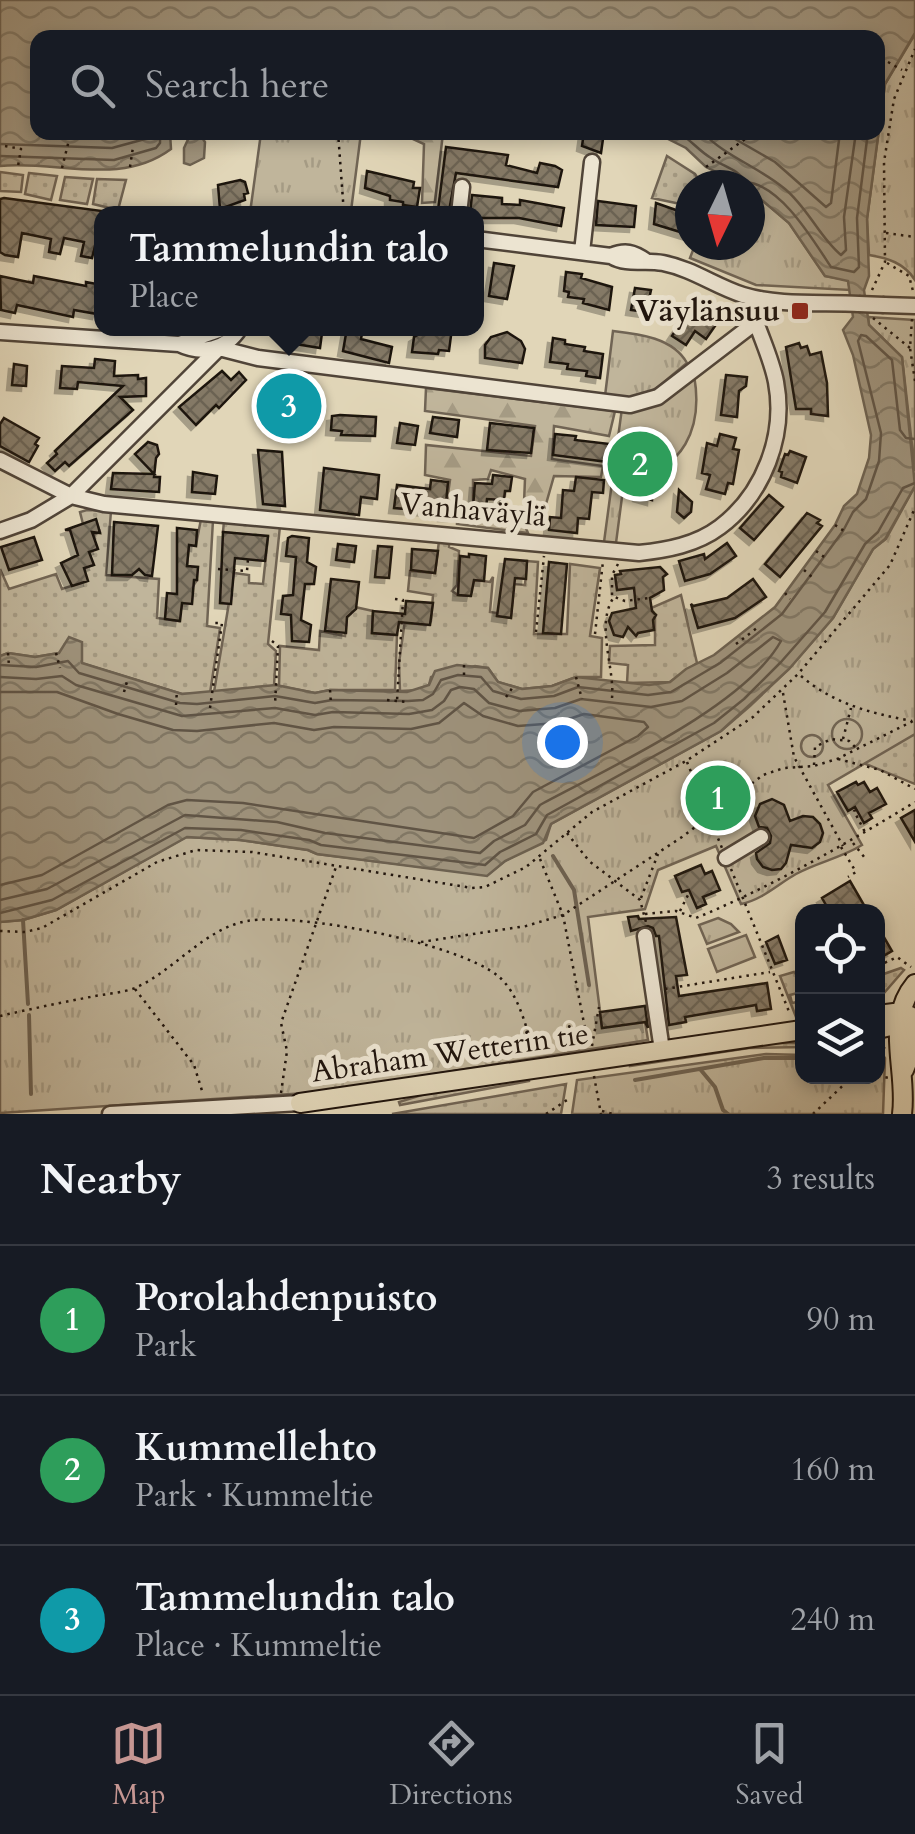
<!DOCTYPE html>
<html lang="en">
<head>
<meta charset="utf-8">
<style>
	body { margin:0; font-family:Cardo,serif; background:#242831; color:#f1f3f6 }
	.controls { position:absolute; right:30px; bottom:30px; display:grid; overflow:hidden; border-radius:20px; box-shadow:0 5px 15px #0003 }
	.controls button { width:90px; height:90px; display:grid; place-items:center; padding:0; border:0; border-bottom:2px solid #363941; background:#171b24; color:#f1f3f6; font:50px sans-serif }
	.compass { position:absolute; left:675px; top:170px; width:90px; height:90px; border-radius:50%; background:#171b24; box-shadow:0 5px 15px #0003; rotate:185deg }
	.you { position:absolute; left:562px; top:742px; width:35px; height:35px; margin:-25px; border:8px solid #fff; border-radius:50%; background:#1a73e8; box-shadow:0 0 0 15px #1a73e833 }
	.badge { display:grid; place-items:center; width:65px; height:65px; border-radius:50%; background:#c59692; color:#fff; font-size:32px; font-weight:700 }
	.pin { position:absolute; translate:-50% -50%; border:5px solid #fff; box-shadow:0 2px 10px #0006 }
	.popup { position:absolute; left:94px; top:206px; width:390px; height:130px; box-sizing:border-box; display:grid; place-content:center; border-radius:20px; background:#171b24; filter:drop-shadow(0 2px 8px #0005); font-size:32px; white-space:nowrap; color:#9ea1a6 }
	.popup b { font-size:38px; color:#f1f3f6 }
	.popup::after { content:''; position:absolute; left:50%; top:100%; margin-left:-20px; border:20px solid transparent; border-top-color:#171b24 }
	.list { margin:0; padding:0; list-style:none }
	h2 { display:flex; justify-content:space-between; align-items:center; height:130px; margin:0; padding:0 40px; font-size:42px }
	h2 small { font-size:32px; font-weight:400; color:#9ea1a6 }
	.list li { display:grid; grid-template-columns:65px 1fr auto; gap:30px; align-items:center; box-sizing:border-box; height:150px; padding:0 40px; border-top:2px solid #363941 }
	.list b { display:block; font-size:38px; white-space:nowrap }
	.list p { margin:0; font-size:32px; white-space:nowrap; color:#9ea1a6 }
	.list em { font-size:32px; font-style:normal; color:#9ea1a6 }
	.icon { flex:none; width:55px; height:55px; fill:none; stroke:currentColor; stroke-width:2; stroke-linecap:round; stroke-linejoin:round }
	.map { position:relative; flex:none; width:915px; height:1114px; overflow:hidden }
	.search { position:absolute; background:#171b24; box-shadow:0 5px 15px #0003; left:30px; right:30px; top:30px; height:110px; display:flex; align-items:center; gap:25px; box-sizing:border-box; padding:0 35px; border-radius:20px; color:#9ea1a6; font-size:38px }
	.sheet { height:580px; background:#171b24 }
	nav { display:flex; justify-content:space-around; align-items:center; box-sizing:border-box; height:140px; border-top:2px solid #363941; background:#171b24; font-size:28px; color:#9ea1a6 }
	nav a { display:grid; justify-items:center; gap:5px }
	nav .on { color:#c59692 }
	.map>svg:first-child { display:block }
	.grass { fill:url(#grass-dots); stroke:#706454; stroke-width:2.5 }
	.forest { fill:url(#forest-firs); stroke:#706454; stroke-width:2.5 }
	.park { fill:url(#park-tufts); stroke:#706454; stroke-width:2.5 }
	.pitch { fill:#c0b59b; stroke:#706454; stroke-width:2.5 }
	.water { fill:url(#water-waves); stroke:#6c6151; stroke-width:2.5 }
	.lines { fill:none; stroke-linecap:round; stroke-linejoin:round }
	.shore { stroke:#5f5446; stroke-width:2.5 }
	.stream { stroke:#6c6151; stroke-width:4 }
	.building { fill:url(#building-cross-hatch); stroke:#1f140d; stroke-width:2.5; filter:url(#shadow) }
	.minor-casing { stroke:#504438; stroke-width:19 }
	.major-casing { stroke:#1f140d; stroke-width:22 }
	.path { stroke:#1f140d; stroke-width:2.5; stroke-dasharray:2.5 5; stroke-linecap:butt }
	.minor { stroke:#ece4d1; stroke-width:14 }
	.major { stroke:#e1d6b8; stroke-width:18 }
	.minor-bridge-casing { stroke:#504438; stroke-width:19; stroke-linecap:butt }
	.minor-bridge { stroke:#ece4d1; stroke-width:14 }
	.poi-dot { fill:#8f2418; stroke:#ece4d1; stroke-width:4 }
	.labels { text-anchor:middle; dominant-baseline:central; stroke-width:10; stroke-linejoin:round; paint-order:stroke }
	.poi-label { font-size:30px; font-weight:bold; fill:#1f140d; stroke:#ece4d1; text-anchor:end }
	.street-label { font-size:30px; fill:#1f140d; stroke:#ece4d1 }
</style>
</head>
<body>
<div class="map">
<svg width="915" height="1114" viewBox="0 0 915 1114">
	<defs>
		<pattern id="grass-dots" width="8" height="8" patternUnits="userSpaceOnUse" patternTransform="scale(2.5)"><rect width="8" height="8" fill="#c0b59b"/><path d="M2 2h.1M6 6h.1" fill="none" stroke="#a59b84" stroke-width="1.8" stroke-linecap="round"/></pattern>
		<pattern id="forest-firs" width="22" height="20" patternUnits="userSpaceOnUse" patternTransform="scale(2.5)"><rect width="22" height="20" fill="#c0b59b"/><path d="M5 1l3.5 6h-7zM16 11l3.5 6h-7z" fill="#a59b84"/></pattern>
		<pattern id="park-tufts" width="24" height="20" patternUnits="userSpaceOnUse" patternTransform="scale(2.5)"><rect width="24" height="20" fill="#c0b59b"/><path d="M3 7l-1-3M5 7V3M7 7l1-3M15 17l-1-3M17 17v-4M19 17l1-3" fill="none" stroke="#a59b84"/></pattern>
		<pattern id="water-waves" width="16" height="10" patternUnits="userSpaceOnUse" patternTransform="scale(2.5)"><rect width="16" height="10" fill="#9f947e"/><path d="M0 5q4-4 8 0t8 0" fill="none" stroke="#817866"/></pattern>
		<pattern id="building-cross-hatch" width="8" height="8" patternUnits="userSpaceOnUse" patternTransform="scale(2.5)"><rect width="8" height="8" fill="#847966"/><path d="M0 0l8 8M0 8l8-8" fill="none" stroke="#6b6252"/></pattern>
		<filter id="shadow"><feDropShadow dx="-5" dy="5" stdDeviation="0" flood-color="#0004"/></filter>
	</defs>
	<rect width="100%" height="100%" fill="#e1d6b8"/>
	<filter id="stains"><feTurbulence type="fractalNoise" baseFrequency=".002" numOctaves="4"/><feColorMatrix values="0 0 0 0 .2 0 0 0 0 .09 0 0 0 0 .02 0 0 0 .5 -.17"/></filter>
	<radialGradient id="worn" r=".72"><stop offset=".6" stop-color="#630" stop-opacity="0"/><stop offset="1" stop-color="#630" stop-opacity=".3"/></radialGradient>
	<path class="grass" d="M667,156L695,174L702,185H690V206L652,198Z
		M0,172L23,175L21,192L0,191Z
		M29,173L57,176L51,200L25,194Z
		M65,177L93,179L87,204L60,200Z
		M97,179L126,180L118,210L93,204Z
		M87,510L111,511L106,575L159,579L157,618L179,621L182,603L197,580L187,566L189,545H196L201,519L213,520L207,626L220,628L210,693L182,694L81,663L59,653L35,657L8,653L0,656V569L9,589L56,574L62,589L87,581L84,568L93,565L89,552L93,535L100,532L96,520L83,524L80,512Z
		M224,521L280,526L268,644L276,651L274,686L214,692L234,573L249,575V583L263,584L268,537L223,532Z
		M439,541L449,542V547L459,551L457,585L452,591L458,595L470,596L474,580L490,582L493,577L490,612L497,613V616L511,617L513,596L511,584L525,585L527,561L538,562L534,634H567L570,564L600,568L590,636L602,638L601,677H576L552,686L522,689L498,682L488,668L475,666L431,677L429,685L421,690L400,691L399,663L405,620L406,623L429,625L431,621L433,595L408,591L410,571L435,573Z
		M681,595L697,663L670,682L627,683L628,665L609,663L610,646L655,645V615L651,608Z
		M355,607L373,611L372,633L397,635L395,690H330L315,693L279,686L280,646L319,650L320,631L345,636L347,614Z
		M915,724V784L851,758Z
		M901,968L904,970L878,1000V976Z
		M794,972L802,981V992L790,995L792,1003L802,1001V1016L796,1017L780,976Z
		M763,1043H802V1047L749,1048L630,1066V1063Z
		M529,1078V1081L400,1105L399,1102L428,1093Z
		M566,1084L561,1114H392Z"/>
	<path class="forest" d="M400,133H443L435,202L422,203L424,144Z
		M426,388L615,411L609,436L554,426L552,459L603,466L601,477L554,476L540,525L524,503L525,479L491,470L488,479L473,480V509L522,519L528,533L457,524V503L447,501L450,480L425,475L426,445L531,456L535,426L425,411Z"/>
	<path class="park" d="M915,34V280C904,263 888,258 869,255L867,219L885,84Z
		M261,133H361L351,211L250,213Z
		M750,190L789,223L825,276L848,280L850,290L756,285L690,258L695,245H750Z
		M868,317L915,320V471L902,357L869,325Z
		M613,331C640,334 673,338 687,363C654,389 649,403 605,396Z
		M694,375C703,425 685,476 625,474L616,543L604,542L622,408Z
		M915,486V734L828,785L862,845C841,858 818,862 796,874C778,884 762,900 741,904L716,846L658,870L645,909L588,917L602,1027L645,1022L648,1040L321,1092L0,1113V922L23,920L56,910L186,837L240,840L308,850L317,854L487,875L505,861L546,840L551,824L721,731L750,706L789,669L833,618L873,549L886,539Z
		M718,918L731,924L739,932L707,944L699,925Z
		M878,1048L885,1058L883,1114H572L577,1080L766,1054L802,1055V1076H878Z"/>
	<path class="pitch" d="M832 734a15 15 0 1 1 30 0a15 15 0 1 1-30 0Z
		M801 746a11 11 0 1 1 22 0a11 11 0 1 1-22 0Z
		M746,935L755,957L717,972L708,949Z"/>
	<path class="water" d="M0,0H915V33L885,84L867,219L869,276L864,290L869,325L902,357L915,486L885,539L873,549L833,618L789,669L721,731L551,824L543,843L505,861L487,876L317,854L308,850L240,840L187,837L56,910L23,920L0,922V656L8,653L35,657L59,653L69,637L82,642V663L182,694L276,685L315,693L330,690L407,692L429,685L435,671L457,665L488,668L498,682L522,689L552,686L576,677L649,685L670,682L686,669L714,655L775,607L835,525L844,506L857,494L869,458L871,435L853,355L843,330L853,317L848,281L825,276L789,223L750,190V185H743L706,167L686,148L656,133L878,132V38H38V132L170,133L171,149C120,187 57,160 0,166Z
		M191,133H199L205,142L204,158L190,165L184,163V148Z"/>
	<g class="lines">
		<path class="shore" d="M678,132C691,140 699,151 711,158C724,167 738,169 746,182C781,185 813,240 831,267L854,272L859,267L857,218L868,132
			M702,132C726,157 759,167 785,189C808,208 820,238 841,255L846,250L844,217L856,132
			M723,132L775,162L826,207L831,203L840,132
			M0,144L112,148L145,139L148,132
			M0,156L114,160L156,148L160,143V132
			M0,665L36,667L68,661L79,673L180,703L197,704L275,696L315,703L332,700L408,701L423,700L433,694L441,680L458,675L481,677L493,691L521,699L554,696L578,687L648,695L671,692L720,663L782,614L843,531L853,512L866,499L879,461L881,433L858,341L861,335L866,336L892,360L900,430L906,438L915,439
			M0,677L36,679L62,676L76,685L182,716L275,708L315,715L333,712L409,714L432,710L444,701L451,690L460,687L474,689L489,703L519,711L555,708L581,699L651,707L682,701L727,673L773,637L781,641C744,707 608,768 540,805L525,825L494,841L480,853L325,833L277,822L185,815L47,889L0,900
			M0,692H57L118,714L173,730L197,731L274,723L314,730L334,727L411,729L439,723L464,703L483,716L518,726L557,723L584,714L644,722L648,727L638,736L533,792L513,816L474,838L243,803L187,800L168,805L42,875L0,885
			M0,913L52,900L185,828L241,830L309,840L321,845L485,865L500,852L536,834L547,815L714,723L744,699L781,662L825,612L865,544L878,532L903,488L915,483"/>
		<path class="stream" d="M553,856L574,890L589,985
			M23,920L28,1004
			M29,1015L31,1094
			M700,1069L715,1087L723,1110L728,1114
			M635,1080L764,1058H802"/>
	</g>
	<path class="building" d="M584,132H604L601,153L582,146Z
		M446,147L508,155L506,165L537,173L540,163L555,166L562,170L558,187L456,173L449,211L438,210Z
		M367,171L414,182L413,188H420L417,207L403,205V202L390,200V196L365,188Z
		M240,180L245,182L248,193L244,194L245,200L220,209L218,185Z
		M472,195L502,198V204L520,205V200L564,208L561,226L519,218H476V214H470Z
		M4,198L102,211V243L96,242L92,258L81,256L84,242L64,238L60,254L49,252L51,239L22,233L18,257L5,255L0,252V199Z
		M598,201L636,206L634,227L596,225Z
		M656,203L690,215V235L654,224Z
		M494,263L514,266L507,299L489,296Z
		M566,272L582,274L581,278L612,287L609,310L583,303L584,299L568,297L569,292L564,291Z
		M0,276L33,283L34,276L86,286V282L102,285V309L99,308L97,314L74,310L73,317L17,305L15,313L1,310Z
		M635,288L651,290L649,299L655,300L653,313L631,310Z
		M691,307L715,326L706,339L695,331L686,345L672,336Z
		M347,328H363L361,339L392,347L389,363L343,351Z
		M419,328H452L449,351L439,350L438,354L412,352L414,337L419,334Z
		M291,329L322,333L320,348L289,343Z
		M507,332L521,341L525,349L522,363L485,358V345L491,337Z
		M553,338L565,340V344L585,347L584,351L603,354L600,378L586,376L587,371L567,369L568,364L550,362Z
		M799,343L801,348L807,346L810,355L821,352L827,383L828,416L811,414V409H796L786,347Z
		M95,359L115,361L114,376L138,375V379L146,378V396L120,397L133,410L69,466L65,462L55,471L47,463L57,454L55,451L123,386L78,382L77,389L60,388L62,366L94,368Z
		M14,364L27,366L26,386L12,385Z
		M222,371L231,380L239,372L246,380L219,408L216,405L196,425L179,407Z
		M726,375L747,377L746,386L739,391L737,417L721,415Z
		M281,395L300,397L298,417L278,415Z
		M340,415L376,417L375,436L341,435L342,431L331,430L332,416Z
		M433,417L459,420L457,437L430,433Z
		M4,418L39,438L35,444L38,446L29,462L0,446V424Z
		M400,423L418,426L415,445L397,443Z
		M490,423L534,428L531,453L487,450Z
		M555,434L576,436L575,440L610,444L608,462L553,455Z
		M720,434L736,438L733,449L739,450L733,484L728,483L725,494L706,489L710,475L702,473L707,443L717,446Z
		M148,442L157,445L159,454L156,458L154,477H160L159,492L111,489L113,473L154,474L135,454Z
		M258,450L282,452L285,506L263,504Z
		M790,451L806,457L797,483L781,477L782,472L779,471L785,454L788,455Z
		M324,468L379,475L377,499L361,497L359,515L320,510Z
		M193,472L217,476L215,494L192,492Z
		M493,475L512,477L510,491H505L504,500L487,499L486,508L473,507L475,483L492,484Z
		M576,477L604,480L603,493L592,492L589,519L578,518L577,533L549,530L550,517L561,518L563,490L574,491Z
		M431,480L448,482L446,503L453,504L452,516H443V512L394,508L397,485L430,489Z
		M640,483L653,484L652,500L638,496Z
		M679,490L692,502L691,512L684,518L677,512Z
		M769,495L783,507L754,540L740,528Z
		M807,513L820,520L817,523L822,526L780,577L765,564Z
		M96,519L100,533L92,532L98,549L89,552L94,565L84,568L88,581L72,586L61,563L78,555L70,530H65Z
		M114,522L158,526L152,576L145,575L139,569L132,575H112Z
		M177,528L197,530L196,546L189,545L187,566L198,567L197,580H194L192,604L182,603L180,621L165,619L167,593L177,594Z
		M223,532L268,536L265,561L235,558L231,604L220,603Z
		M292,536L309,538L307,562L316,567L314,584H305L301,620L311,625L309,642L292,641L291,615L281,614L283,596L293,595L296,557L286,556L288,538Z
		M34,537L42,560L9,570L1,547Z
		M727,543L736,556L710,574L685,581L679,561L704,554L705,559Z
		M338,544L356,546L354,562L336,560Z
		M378,546L392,547L389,578L375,577Z
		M412,549L438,551L435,573L411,570Z
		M469,554L486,556L484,581L474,580L471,596L458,595L460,556L469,557Z
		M505,559L527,561L526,579L515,578L511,618L497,616Z
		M549,562L567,564L561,634L543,633Z
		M660,567L667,574L663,577L664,590L650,598L652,611L656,615L653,620L654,630L638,633L636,636L628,627L623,637L614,635L609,621L612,613L636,608L634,588L617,590L615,575L621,574L620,571Z
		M331,579L359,582L356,609L347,617L346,633L325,631Z
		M753,579L766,597L735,618L698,628L691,604L693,606L727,598Z
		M406,601L433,603L430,625L399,622L397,635L372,633L373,611L405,614Z
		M856,782L858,785L864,782L870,792L877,788L886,804L869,813L872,818L864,823L855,807L848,811L837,792Z
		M772,799L784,805L790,821L803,816L813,817L820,824L823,833L820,842L812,848L791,845L786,863L781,869L772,870L763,867L757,859L756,853L770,843L771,836L767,828L759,827L755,816L760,804Z
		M915,810V842L901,818Z
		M701,865L705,874L712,871L720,890L703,897L706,904L697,908L689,890L682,892L675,876Z
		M850,881L868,912H830L822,898Z
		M638,916L639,919L676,917L687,975L676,976L679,996L767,983L771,1009L757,1011L756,1005L685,1017L686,1022L669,1025L659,936H656L653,928L648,926L631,931L628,917Z
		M878,927L892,951L878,959Z
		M778,936L787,960L775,964L766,942Z
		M645,1006L648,1028L645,1022L602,1028L600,1012Z"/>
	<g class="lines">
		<defs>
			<path id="minor" d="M459,214L462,187
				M476,239L611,256C628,266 644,259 663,263C693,269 715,286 743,295C779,306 822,302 859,304
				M582,252L592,162
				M611,256C625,250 633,252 646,261
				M884,305L915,306
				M0,332L179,344C202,355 226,350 240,328
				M179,344L225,328
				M219,348L258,358L630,405L658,397L756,322L761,299
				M0,460L71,496L219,348
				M0,531L31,520L71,496L104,504L639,553C667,550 696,545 720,527C764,494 786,435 776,382C772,361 763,342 756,322
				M726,858L761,837
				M645,936L662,1050
				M110,1114L300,1103"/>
			<path id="major" d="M878,1015L902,1012L910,1016
				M878,1029L910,1021
				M904,1070L912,1050L915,1030
				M300,1103L802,1030
				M902,1114C908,1071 884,1021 915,984"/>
		</defs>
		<use href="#minor" class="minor-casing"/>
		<use href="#major" class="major-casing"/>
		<path class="path" d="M473,38V36
			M888,62L902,70
			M338,132L344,214
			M5,146L21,149L18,166
			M130,167L133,147
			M706,167L755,132
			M62,168L71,132
			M886,233L915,237
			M887,263L909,276L913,291
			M872,290L885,262L884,162L894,99L915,49
			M873,318L910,348
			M912,319L910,348L915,381
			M835,525L844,531
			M816,551L827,559
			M618,564L612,575V596L625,601L649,598
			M218,569L247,571L248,559
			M804,570L813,578
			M785,593L790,599
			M395,599L403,600L397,701
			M536,632L544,556
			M595,634L603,561
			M272,641L278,646L275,705
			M736,644L757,628
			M8,653L9,666
			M56,653L60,668
			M464,675V665
			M801,676C834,704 870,713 912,721
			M576,677L582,699
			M330,690L331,704
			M124,692L128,678
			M783,693L794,757L843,846
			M506,697L513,687
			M612,698C615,668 595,624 614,597
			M387,700L408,702
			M176,705L177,690
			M210,708L222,623H214
			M843,739L851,708
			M838,759L880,770L915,789
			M687,762L722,848
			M814,765L815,747L831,739L849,741L857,749
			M856,810L854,811L866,834
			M567,833L589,861L640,900L647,926
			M853,843L865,858
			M841,847L856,872L848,877
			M540,859L563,915L588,1044
			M731,869L790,1014
			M641,898L658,854
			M680,911L690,891
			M645,914L676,911L696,918C773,886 844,845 915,802
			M0,931L25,932L42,928L157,862L196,850L252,852L472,888L485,887L526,867L592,812L686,761L753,717L798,674L890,565L915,508
			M421,942L526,926L563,915L682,837L763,775L784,768L814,766L837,759L915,720
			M878,966L897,957L911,967
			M135,989L194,1065L203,1094
			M665,989L770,972
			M0,1016C30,1009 60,1003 90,997C104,994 122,993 135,988C174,971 204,929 247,921C298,912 458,943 498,976C518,992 527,1028 533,1052
			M592,1046L599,1007
			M878,1053L885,1047
			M594,1076L601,1114
			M878,1076L889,1078
			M281,1093L287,1051L281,1023L336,867
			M602,1111L613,1114
			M546,1114L567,1100
			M813,1114L853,1076"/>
		<use href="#minor" class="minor"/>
		<use href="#major" class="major"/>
		<defs>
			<path id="minor-bridge" d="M859,304L884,305"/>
		</defs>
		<use href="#minor-bridge" class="minor-bridge-casing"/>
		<use href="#minor-bridge" class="minor-bridge"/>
	</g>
	<rect class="poi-dot" x="790" y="301" width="20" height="20" rx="5"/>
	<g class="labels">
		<g class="poi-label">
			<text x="780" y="311">Väylänsuu</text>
		</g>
		<g class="street-label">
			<text transform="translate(473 510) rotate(5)">Vanhaväylä</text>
			<text transform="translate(450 1053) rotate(-8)">Abraham Wetterin tie</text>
		</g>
	</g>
	<rect width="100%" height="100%" filter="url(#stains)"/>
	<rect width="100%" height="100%" fill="url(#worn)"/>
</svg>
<div class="controls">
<button><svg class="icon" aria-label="locate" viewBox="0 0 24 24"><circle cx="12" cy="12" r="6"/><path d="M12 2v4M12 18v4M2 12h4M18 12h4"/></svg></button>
<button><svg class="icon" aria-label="layers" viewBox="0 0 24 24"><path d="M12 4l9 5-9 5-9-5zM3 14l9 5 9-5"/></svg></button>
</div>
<svg class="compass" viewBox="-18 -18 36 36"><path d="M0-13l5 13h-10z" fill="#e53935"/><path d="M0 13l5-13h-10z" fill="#9ea1a6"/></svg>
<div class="you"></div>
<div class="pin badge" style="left:718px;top:798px;background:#2e9e5b">1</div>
<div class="pin badge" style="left:640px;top:464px;background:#2e9e5b">2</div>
<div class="pin badge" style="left:289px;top:406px;background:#0f9aa8">3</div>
<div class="popup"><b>Tammelundin talo</b>Place</div>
<div class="search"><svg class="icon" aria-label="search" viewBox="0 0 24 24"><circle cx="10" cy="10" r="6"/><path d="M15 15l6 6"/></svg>Search here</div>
</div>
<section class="sheet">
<h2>Nearby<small>3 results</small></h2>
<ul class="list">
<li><span class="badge" style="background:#2e9e5b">1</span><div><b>Porolahdenpuisto</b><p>Park</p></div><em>90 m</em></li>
<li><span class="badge" style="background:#2e9e5b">2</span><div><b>Kummellehto</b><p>Park · Kummeltie</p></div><em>160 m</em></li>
<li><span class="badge" style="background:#0f9aa8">3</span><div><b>Tammelundin talo</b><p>Place · Kummeltie</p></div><em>240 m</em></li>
</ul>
</section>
<nav>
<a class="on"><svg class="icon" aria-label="map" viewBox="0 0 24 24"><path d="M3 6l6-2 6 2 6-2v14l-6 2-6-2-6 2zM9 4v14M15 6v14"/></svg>Map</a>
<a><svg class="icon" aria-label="directions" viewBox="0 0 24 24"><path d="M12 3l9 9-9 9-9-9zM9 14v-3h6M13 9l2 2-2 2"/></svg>Directions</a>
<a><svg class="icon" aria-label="saved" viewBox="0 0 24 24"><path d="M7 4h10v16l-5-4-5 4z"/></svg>Saved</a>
</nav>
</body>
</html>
